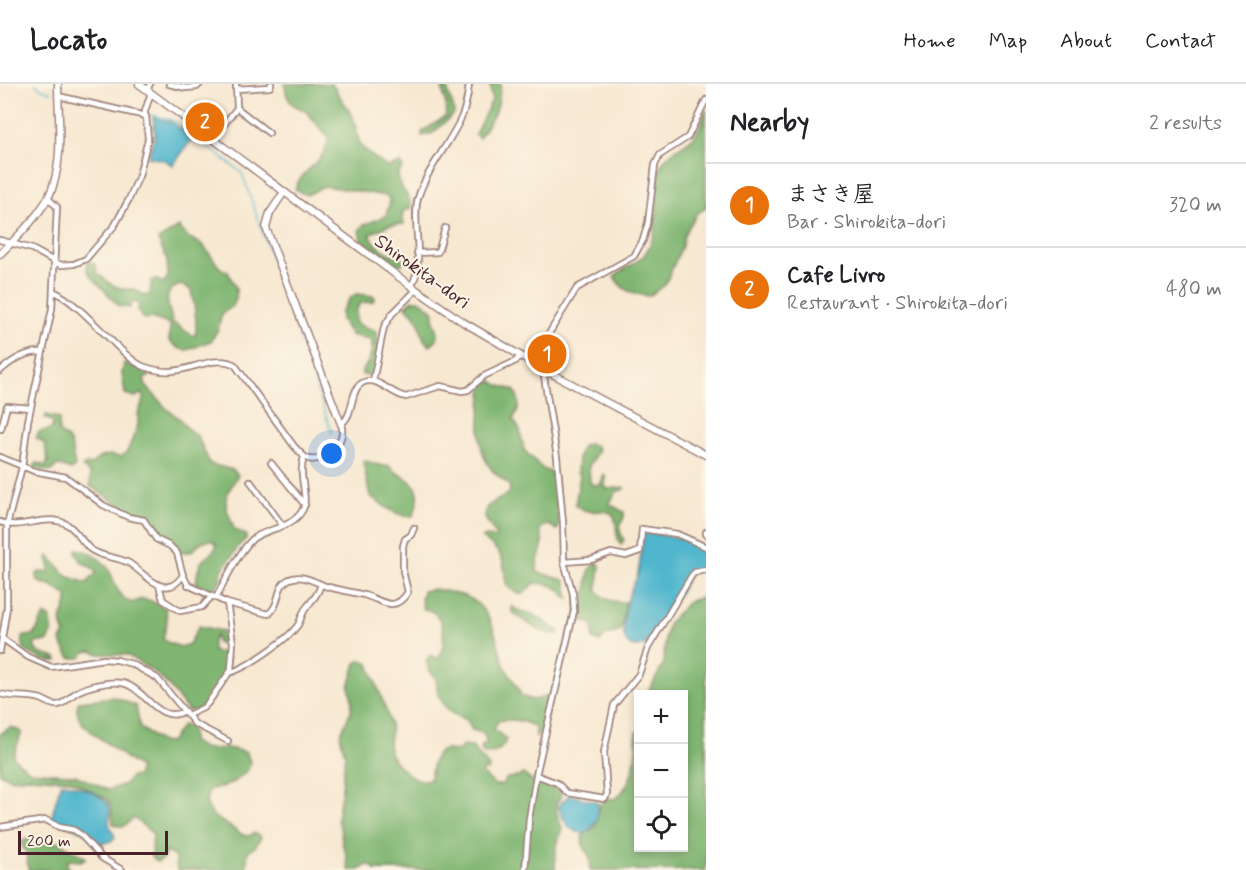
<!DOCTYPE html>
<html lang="en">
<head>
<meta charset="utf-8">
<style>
	body { margin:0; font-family:Mynerve,"Klee One",sans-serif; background:#f6f6f6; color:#202124 }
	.controls { position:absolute; right:18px; bottom:18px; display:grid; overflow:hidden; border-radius:0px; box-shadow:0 3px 9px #0003 }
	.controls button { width:54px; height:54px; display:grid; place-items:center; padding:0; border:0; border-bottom:2px solid #e0e0e0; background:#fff; color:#202124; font:30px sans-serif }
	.scale { position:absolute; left:18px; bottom:15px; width:150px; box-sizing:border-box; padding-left:6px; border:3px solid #4a1f2b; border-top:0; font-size:16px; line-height:21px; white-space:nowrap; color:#4a1f2b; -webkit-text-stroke:4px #fcf5e5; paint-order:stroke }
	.you { position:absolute; left:332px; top:370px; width:21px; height:21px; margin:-15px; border:4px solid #fff; border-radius:50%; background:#1a73e8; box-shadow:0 0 0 9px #1a73e833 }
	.badge { display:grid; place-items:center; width:39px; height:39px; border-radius:50%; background:#b45309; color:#fff; font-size:20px; font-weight:700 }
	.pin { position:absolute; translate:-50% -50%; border:3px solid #fff; box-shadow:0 2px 6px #0006 }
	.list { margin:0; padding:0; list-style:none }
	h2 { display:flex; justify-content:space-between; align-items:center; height:78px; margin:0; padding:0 24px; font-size:26px }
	h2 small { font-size:20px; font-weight:400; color:#757577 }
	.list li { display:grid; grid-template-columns:39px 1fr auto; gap:18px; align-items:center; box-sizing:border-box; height:84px; padding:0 24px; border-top:2px solid #e0e0e0 }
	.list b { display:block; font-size:22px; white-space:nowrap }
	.list p { margin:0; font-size:20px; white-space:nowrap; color:#757577 }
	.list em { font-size:20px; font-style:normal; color:#757577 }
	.icon { flex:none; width:33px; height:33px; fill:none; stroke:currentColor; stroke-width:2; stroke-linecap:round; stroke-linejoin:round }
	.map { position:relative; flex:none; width:706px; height:786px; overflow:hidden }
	header { display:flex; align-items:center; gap:36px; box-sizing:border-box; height:84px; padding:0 30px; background:#fff; border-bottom:2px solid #e0e0e0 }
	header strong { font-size:28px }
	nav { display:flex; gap:33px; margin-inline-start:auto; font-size:21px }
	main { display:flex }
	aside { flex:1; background:#fff }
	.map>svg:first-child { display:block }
	.forest { fill:#80b672; stroke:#656a4e; stroke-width:1.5 }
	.water { fill:#4fb6cd; stroke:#4c6a7c; stroke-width:1.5 }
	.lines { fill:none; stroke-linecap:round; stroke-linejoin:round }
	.stream { stroke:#4fb6cd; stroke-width:1.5 }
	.street-casing { stroke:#a0847e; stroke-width:8 }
	.secondary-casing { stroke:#a0847e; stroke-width:9 }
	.street { stroke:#fff; stroke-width:4.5 }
	.secondary { stroke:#fff; stroke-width:6 }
	.labels { text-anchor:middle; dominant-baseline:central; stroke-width:4.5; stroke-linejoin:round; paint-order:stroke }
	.street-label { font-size:20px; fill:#4a1f2b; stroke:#fcf5e5 }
</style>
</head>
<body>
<header>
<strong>Locato</strong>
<nav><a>Home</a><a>Map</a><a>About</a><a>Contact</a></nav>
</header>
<main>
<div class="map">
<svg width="706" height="786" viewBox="0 0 706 786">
	<rect width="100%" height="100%" fill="#fcf5e5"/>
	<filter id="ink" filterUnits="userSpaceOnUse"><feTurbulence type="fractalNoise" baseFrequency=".0167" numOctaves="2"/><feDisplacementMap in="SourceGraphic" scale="12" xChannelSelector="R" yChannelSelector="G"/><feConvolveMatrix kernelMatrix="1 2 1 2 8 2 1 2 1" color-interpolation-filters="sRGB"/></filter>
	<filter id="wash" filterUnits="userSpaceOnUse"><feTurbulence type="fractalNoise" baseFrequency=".008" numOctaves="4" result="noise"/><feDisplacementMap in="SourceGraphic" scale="24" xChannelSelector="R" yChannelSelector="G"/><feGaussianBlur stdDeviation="1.35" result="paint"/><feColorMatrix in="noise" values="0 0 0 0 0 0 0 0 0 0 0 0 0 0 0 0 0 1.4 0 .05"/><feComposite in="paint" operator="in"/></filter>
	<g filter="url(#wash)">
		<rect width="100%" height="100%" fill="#f7e8d1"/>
		<path class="forest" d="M285,0H332L353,33L360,61L367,68L387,83L401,79L403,83L398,90C398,102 407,109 411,120L410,125L405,126L402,131L404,140L389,141L370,150C372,157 382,166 389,169C395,172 399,171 404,175L401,181C391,180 372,162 361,156L359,147L363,141L386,132L390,117L387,112L325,102C310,107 311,116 295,105C301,85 327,78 328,54L305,26C290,22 286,15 285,0Z
			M442,0H449C445,11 455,19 454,30L433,49L422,52V48L445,33C449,21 442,12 442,0Z
			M490,0H501L498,20L493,32L479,54L475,50L492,16Z
			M706,25V124L697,129L684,151L682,162L665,201L649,212C632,210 623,207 614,193C622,184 637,180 644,171C661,148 654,121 658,95C659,91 659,85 661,81C667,67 686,63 695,51C701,44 702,33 706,25Z
			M179,143L188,153L203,161L220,184L228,188L236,204V215L233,222L222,230L218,245L211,257C192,262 186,275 169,256L170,242L173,239C182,242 186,250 195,252C198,240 194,216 190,205L181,201C159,207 170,223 172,237L169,240L151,234L147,236L141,233L138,226L139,221L135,218L131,219L130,224L119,222L91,192L87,186L88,177L95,180L97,189L112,201L123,205H134L145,212L150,210L151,197L155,195L163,199L168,193L167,176L158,156Z
			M356,210L374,212L375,215L372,218L360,219L356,228V238L361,242L375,246C380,259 380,280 369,291H362V286C369,280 374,266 371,256L351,251L341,236V228L350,214Z
			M413,216H419L431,224L434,229V237L438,248L437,255L430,262C419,254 423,243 416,233C413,228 409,227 406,222Z
			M124,279L148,287L150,292L144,295L146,302L167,325L180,335L187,344L198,353L210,380L233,386L238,391C229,407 221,414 229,431C236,444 227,443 246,451V455C238,460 238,464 233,471C226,481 220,485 220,498L213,506L203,508L196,502C197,493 197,483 203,476C209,471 213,469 217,461L212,456L201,458L191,468H181L174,460L161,453L149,433L127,426L90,402C91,393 91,388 82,383L86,380L92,381C99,370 109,370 121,373L127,368L138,341V330L144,315L143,309L135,313L125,310L122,289Z
			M489,295L498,301L514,306C521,317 520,325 513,335L520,346L524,366L543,385L551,388L555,393L558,416L559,443L557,446L549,441L542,443L540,447C547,465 536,471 537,488L565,496L569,514L564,512C559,501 547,500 535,499L522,511C495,501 511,490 500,471C496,464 488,459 482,454L487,452L494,454L496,451L485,434L486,424C493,417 502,415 510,408L509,401C504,396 496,391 492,386C472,362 482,326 483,299Z
			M46,331L59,334V349C76,358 70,364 75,382L71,386L57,381L52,387L40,386L34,383L37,379L46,382L48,375L44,359L36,354L39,348L52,345L53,338L45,334Z
			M588,360L596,362L598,366L589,382L590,399L595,401L601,400L604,391L606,394L605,401L607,405L624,403L625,405L616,408L609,420L624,428V434C618,442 619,447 624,456L621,460C613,452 619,435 612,430C604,424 597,429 588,427C584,427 579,423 575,421L580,392L577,389L578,374L582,362Z
			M366,377L382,382L388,381C392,384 394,388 399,390C421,402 422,409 413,432C399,435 382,420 370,412L363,378Z
			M77,465C90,466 106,478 111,490C117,503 118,514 133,519C144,510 155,519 166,525L167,538L163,555L169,559L181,563L189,560L199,542L223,547L224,553L220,560L217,559L216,551C212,556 212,562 213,568H222L228,574C228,585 211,615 202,623C199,626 192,627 188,627L168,601L157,590L134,575L127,571L99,570L92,567L85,568L81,574H70L63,563L61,556L65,550C55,529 69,528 67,512L51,501L41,499L37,496V490L39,488H48L50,485L47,474L49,472L67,492L87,499L96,489L94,485L82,478L76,469Z
			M598,478L600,482L597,506C604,517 615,518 626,518L621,545L618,548L606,551L600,558L593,555V542L590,539L576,535L577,510L587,508C588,497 585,485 598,478Z
			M435,505C447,508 461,509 471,515C494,529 496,557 504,580C508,592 518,599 521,612C531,616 536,618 546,611L550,613L543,647L536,653L535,643C523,636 511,634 498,637L494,645L506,655C504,665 494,670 484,670L481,665L482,661L486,659L485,652L480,648L472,646L467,636L451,629L445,622L438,611L436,595L429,586L426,576L431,571L438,575C448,559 445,526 423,525L421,514L423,507Z
			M706,512V786H590C590,785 591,776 590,775C587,765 580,762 583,750C602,744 594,735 600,721C601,720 606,715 607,714L615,715C634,700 637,671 636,648L638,647V764H684V610H647L664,579L665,553L669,538L689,517Z
			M512,522C519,529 526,527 534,531C543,536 550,543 560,547L559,550C543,553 525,537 512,528Z
			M45,531L49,533C53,542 54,549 47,558H38L34,561C36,571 47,571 56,574L57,577C44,579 34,571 24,566L22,553C25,552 29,552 32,551C39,548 39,536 45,531Z
			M362,576L369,580C375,598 387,624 390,641C392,649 388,657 389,665C392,679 415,701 430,695C432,685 432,668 445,666C449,666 455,667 460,666L463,661L472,663L489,683L488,687L484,686L482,689L495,701H502L507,694L518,693L523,690L532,697L543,699L555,704L562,711L556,720V726L562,744L556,765L555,786H374L373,782L367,781L359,786H348L346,770L342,759L341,747L337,735L342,704L345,671L340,651L351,627L352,616L349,603L356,579Z
			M115,613L136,622L140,644L163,659L171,657L182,641L188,642L192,647V657C206,668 210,665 225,664C232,664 239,667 246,668L251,680C243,695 226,704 209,705L206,719L213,732L243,751L249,752L254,749L261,753L255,763L248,767L246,786H177L175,773L166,768L163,775L157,778L151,773L153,750L134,734L123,743L113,740L111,721L107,715L71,696L29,693L12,695L0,689V650L11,643L22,648L13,673L30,687L75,691L108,706L125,700L131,693L137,692L140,684C130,678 122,671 113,664C100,653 69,638 79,617Z
			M31,755L42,759L61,758C68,766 77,767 86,774L81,777L71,776L66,778L70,786H28L27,770L21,760L24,756Z"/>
		<path class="water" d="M153,33L171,38L193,54L173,81L164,76L148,73L155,51Z
			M644,448L682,454L706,466V484C701,484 697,484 693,487C686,493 683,504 678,511C674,517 668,523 664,530C658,542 650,568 631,562C617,557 626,517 631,506C633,500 637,495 638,489C641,478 641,458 644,448Z
			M61,699C72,699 102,710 108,720C112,726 109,733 109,740C110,744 113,748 115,753L111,757L97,761L87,749L51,735Z
			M569,711L598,718L597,736L589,747C571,754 564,737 558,723Z"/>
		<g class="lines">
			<path class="stream" d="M35,0L42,5L51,8
				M64,10L100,19
				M147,30L173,36L242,89L332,349"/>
		</g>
	</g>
	<g filter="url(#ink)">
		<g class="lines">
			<defs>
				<path id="street" d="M169,0L186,4L197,3L200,0
					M236,0L237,24
					M236,5L270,3L271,0
					M147,6L150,0
					M145,32V27L151,9
					M213,54L237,24L269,49
					M0,156L32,165L61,181L74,180L86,175L115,141L129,115L139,92L148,55L146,32L58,12
					M417,169L438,168L445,144
					M411,202C426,180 411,139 418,114C427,84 450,60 462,32C466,22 468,10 469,0
					M53,207C74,216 102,248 119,264C127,271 135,280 145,283C154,286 163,288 172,287C191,286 217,270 235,281L294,362C299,367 303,373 309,375C328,379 347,357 341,340C357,330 347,295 372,297C384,299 393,311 406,313L440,302L462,307L468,306L484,292L516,277L520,272
					M528,276L548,251L577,204L634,172L643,156L648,139L655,81L660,71L688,53L706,16
					M0,287C11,277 27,267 43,268
					M373,297L384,243L392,230L416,206
					M1,345L7,322L31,324
					M0,373L34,387L66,393L103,421L128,433L144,436L156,455L170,462L177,469L183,491L188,501L227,519L268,530C282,522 274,498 293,494C306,491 316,499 328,503C340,506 352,508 364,511C382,516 394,530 408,508L403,487V462L405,455L411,451L414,444
					M271,379L305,421
					M250,397L283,442
					M0,438C21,447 47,428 68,441C77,447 82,458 90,465C102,474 116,472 129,479C143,488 166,519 183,491
					M706,448V450
					M564,478L591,476L611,469L626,472L640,467L642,445L677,450L706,463
					M159,501L163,516L180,527L202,523L212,512
					M216,514C223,499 242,463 254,454C268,444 292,444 302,427C310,415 297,392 304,373
					M3,555L28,573L51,583L104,575L117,576L132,580L157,594L195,640L228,657
					M0,567L7,523V441L22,383L28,337L52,225L57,123L48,114
					M229,589C247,584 287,556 298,541C301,536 302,529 306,524C313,515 318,511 321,500
					M0,610C14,614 29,611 41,615C47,617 51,622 58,621C66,619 70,612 77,608C88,602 109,597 122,599C145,603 158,642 185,627
					M188,631L203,624L208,619L231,586L233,559L227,519
					M536,691L557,699L567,709L605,715L607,710L604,668L614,621L639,590L648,564L692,491L695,488L706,486
					M0,743L46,736L59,743L74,746L80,750L102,774L122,786
					M525,786L529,735L536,691L574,527L573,510L564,478L563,438L557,373L545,299L544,292L547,287"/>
				<path id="secondary" d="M139,0L411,202L463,238L547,287L706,371
					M284,108L270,129L266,144L341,340
					M0,170C17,154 36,135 48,114C65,81 58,36 58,0"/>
			</defs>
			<use href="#street" class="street-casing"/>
			<use href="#secondary" class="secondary-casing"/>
			<use href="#street" class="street"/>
			<use href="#secondary" class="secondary"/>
		</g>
	</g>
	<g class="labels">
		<g class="street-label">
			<text transform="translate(422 188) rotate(36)">Shirokita-dori</text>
		</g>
	</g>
</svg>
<div class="controls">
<button>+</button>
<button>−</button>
<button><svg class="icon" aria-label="locate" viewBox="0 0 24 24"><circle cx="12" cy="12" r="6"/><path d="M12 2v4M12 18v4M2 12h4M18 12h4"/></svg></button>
</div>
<div class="scale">200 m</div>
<div class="you"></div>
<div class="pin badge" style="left:547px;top:270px;background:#e8710a">1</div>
<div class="pin badge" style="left:205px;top:38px;background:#e8710a">2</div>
</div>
<aside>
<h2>Nearby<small>2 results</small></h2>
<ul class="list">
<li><span class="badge" style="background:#e8710a">1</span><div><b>まさき屋</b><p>Bar · Shirokita-dori</p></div><em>320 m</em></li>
<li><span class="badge" style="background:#e8710a">2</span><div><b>Cafe Livro</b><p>Restaurant · Shirokita-dori</p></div><em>480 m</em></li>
</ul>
</aside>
</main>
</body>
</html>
